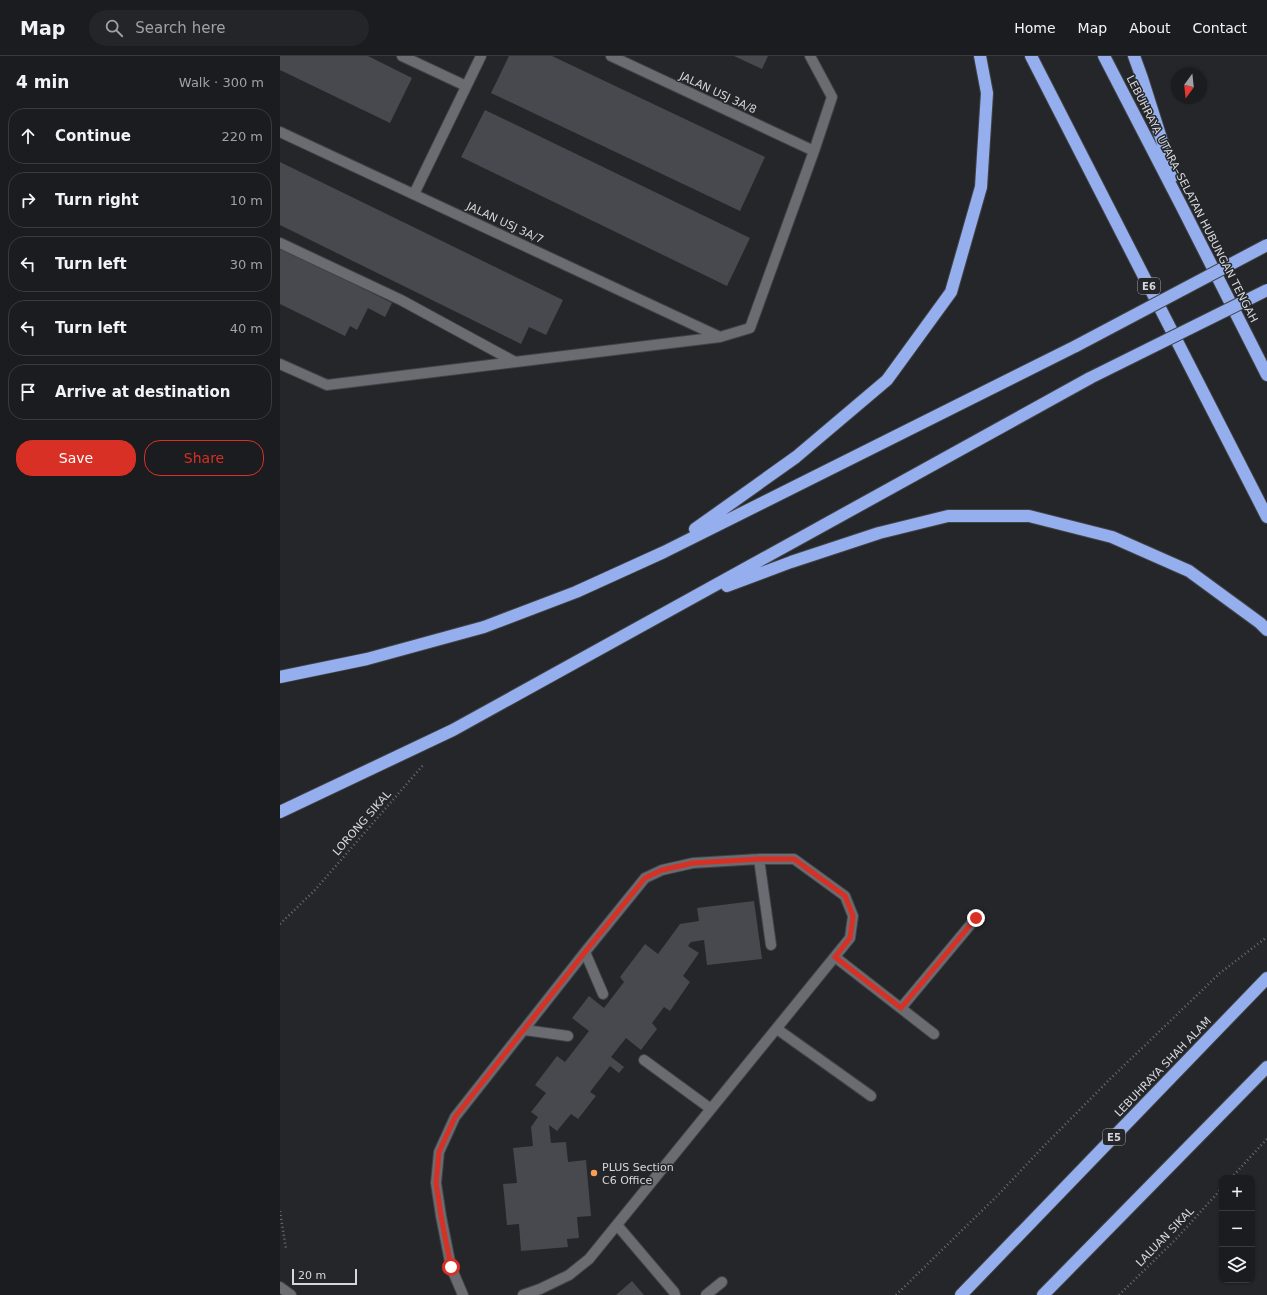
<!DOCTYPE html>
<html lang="en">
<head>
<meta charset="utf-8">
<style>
	body { margin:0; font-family:"DejaVu Sans",sans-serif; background:#242529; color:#f1f3f6 }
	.controls { position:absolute; right:12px; bottom:12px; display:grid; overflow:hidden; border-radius:8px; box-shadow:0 1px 3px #0004 }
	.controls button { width:36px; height:36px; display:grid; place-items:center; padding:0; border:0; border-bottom:1px solid #393a3e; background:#1b1c20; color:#f1f3f6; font:20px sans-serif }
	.compass { position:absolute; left:891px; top:12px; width:36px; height:36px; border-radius:50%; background:#1b1c20; box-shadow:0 1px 3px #0004; rotate:195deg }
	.scale { position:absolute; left:12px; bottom:10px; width:65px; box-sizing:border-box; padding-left:4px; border:2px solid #d6d7da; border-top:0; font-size:11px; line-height:14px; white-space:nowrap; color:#d6d7da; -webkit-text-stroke:3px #24262a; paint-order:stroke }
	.stop { position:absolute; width:12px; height:12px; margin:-9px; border:3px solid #d93025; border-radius:50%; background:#fff }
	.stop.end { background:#d93025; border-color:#fff; box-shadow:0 1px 4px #0008 }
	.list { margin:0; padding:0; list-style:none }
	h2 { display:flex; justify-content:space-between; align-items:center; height:52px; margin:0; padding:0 16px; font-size:17px }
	h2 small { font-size:13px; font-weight:400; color:#a0a1a5 }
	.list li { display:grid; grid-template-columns:26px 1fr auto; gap:12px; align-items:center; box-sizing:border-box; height:56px; margin:0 8px 8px; padding:0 8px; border:1px solid #393a3e; border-radius:16px }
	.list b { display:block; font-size:15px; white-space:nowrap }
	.list em { font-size:13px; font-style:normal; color:#a0a1a5 }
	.actions { display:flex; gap:8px; padding:12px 16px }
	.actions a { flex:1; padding:9px 0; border:1px solid #d93025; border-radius:16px; text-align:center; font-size:14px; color:#d93025 }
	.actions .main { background:#d93025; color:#fff }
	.icon { flex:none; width:22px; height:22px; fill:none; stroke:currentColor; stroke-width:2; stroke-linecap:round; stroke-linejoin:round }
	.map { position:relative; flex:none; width:987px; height:1239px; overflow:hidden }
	header { display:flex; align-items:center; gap:24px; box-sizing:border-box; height:56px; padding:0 20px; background:#1b1c20; border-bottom:1px solid #393a3e }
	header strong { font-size:19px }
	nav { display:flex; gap:22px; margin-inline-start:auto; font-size:14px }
	.search { width:280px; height:36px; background:#242529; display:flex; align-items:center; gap:10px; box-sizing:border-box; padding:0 14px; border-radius:22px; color:#a0a1a5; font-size:15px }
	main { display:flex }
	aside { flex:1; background:#1b1c20 }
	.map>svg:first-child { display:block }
	.building { fill:#47494e }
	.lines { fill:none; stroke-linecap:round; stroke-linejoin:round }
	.minor-casing { stroke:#414346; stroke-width:12 }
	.highway-casing { stroke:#414346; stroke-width:14 }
	.path { stroke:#6c6e71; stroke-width:2.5; stroke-dasharray:1 3; stroke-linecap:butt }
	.minor { stroke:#6a6c71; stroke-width:10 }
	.highway { stroke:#95aeed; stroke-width:12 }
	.highway-bridge-casing { stroke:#414346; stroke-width:14; stroke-linecap:butt }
	.highway-bridge { stroke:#95aeed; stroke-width:12 }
	.route { stroke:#d93025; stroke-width:5 }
	.poi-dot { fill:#fb9e51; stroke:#24262a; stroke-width:1.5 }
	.labels { text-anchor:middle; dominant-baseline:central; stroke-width:3; stroke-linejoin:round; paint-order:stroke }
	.shield { fill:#24262a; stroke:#a1a2a5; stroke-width:1 }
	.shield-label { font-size:10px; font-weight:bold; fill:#d6d7da }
	.street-label { font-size:11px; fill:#d6d7da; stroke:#24262a }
	.poi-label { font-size:11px; fill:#d6d7da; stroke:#24262a; text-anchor:start }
</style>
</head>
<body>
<header>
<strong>Map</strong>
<div class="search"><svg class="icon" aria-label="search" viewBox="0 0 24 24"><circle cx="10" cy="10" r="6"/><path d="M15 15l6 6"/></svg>Search here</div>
<nav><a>Home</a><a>Map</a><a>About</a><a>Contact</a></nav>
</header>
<main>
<aside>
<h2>4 min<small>Walk · 300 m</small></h2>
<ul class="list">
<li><svg class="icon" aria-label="ahead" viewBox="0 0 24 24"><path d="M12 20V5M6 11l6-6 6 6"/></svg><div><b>Continue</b></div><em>220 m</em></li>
<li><svg class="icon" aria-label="right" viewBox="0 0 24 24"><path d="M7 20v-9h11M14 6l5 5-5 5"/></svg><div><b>Turn right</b></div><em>10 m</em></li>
<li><svg class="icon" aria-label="left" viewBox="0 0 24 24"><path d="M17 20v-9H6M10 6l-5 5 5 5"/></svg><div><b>Turn left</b></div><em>30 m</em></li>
<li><svg class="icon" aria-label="left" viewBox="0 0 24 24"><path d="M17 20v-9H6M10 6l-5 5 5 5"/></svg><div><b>Turn left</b></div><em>40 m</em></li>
<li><svg class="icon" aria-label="arrive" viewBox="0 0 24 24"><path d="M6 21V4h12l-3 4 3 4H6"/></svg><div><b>Arrive at destination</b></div></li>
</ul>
<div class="actions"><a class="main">Save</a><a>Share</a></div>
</aside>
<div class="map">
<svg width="987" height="1239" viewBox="0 0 987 1239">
	<rect width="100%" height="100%" fill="#24262a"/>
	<path class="building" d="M0,0H88L132,22L110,67L0,14Z
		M229,0H272L485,101L460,155L211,37Z
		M454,0H488L482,13Z
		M205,54L470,182L447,230L181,101Z
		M0,106L283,244L266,279L249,271L241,288L0,169Z
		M0,191L112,247L105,261L88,252L77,274L70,270L65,280L0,248Z
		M474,845L482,903L427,909L424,884L411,886L408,890L419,897L403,920L410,926L390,955L384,951L372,967L377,973L361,994L346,982L331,1001L344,1011L339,1017L330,1010L310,1036L316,1040L298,1063L291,1058L277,1075L269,1069L271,1087L286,1086L288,1106L306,1104L311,1160L297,1161L299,1182L287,1183L288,1191L241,1195L239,1168L227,1169L223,1128L237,1127L233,1092L253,1090L251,1071L258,1061L251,1056L266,1037L255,1029L277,1000L285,1006L309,975L292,962L309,940L324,952L344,926L340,921L365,888L378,898L400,868L419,865L417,852Z
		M352,1225L364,1239H336Z"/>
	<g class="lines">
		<defs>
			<path id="minor" d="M122,0L186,30
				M331,0L534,95
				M0,76L440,281
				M134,138L201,0
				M0,187L121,244L235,306
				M0,308L47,329L440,281L470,272L534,95L552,41L530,0
				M479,803L491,889
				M305,896L323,938
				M555,901L654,978
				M621,952L696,862
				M497,973L591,1040
				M245,974L288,980
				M364,1004L431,1053
				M337,1169L394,1236L395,1239
				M0,1231L11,1239
				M183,1239L171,1211L161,1160L156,1127L159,1096L175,1061L305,896L365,822L382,814L413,807L479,803H514L565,840L573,860L570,882L309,1203L289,1219L260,1233L243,1239
				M426,1239L442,1226"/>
			<path id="highway" d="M751,0L987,461
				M824,0L902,151L987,319
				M854,0L862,22L893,120
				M415,473L516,401L607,324L671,236L701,131L707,37L700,0
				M447,530L511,506L599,477L668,460H749L832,481L909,515L980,567L987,574
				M0,621L87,603L204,571L296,536L384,496L796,290
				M0,756L173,674L810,322
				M681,1239L987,922
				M763,1239L987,1011"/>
		</defs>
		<use href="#minor" class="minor-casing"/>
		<use href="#highway" class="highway-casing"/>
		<path class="path" d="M0,868L35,834L144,708
			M951,1122L987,1083
			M0,1155L6,1193
			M616,1239L719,1138L762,1092L830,1023L940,917L987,881
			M839,1239L896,1183L942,1132"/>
		<use href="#minor" class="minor"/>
		<use href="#highway" class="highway"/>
		<defs>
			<path id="highway-bridge" d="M796,290L987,189
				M810,322L987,234"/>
		</defs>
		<use href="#highway-bridge" class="highway-bridge-casing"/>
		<use href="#highway-bridge" class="highway-bridge"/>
	</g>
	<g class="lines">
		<path class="route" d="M171,1211L161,1160L156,1127L159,1096L175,1061L305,896L365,822L382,814L413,807L480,803H514L565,840L573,860L570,882L555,901L621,952L696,862"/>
	</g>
	<circle class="poi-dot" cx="314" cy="1117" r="4"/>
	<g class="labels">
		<g class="shield">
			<rect x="858" y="222" width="22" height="16" rx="3"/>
			<rect x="823" y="1073" width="22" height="16" rx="3"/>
		</g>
		<g class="shield-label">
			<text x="869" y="230">E6</text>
			<text x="834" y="1081">E5</text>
		</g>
		<g class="street-label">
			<text transform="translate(438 37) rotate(25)">JALAN USJ 3A/8</text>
			<text transform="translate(912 143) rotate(63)">LEBUHRAYA UTARA–SELATAN HUBUNGAN TENGAH</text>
			<text transform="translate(225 167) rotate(25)">JALAN USJ 3A/7</text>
			<text transform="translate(82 767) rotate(-49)">LORONG SIKAL</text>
			<text transform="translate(883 1011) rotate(-46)">LEBUHRAYA SHAH ALAM</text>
			<text transform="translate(885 1181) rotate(-46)">LALUAN SIKAL</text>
		</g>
		<g class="poi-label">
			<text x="322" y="1111">PLUS Section<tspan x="322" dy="13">C6 Office</tspan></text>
		</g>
	</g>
</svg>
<div class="controls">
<button>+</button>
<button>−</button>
<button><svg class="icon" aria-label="layers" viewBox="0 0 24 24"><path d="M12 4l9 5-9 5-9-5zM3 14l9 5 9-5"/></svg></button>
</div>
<svg class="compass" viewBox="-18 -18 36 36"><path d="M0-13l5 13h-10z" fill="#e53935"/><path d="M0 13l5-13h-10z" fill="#a0a1a5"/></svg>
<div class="scale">20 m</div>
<div class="stop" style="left:171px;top:1211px"></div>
<div class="stop end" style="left:696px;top:862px"></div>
</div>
</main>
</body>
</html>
